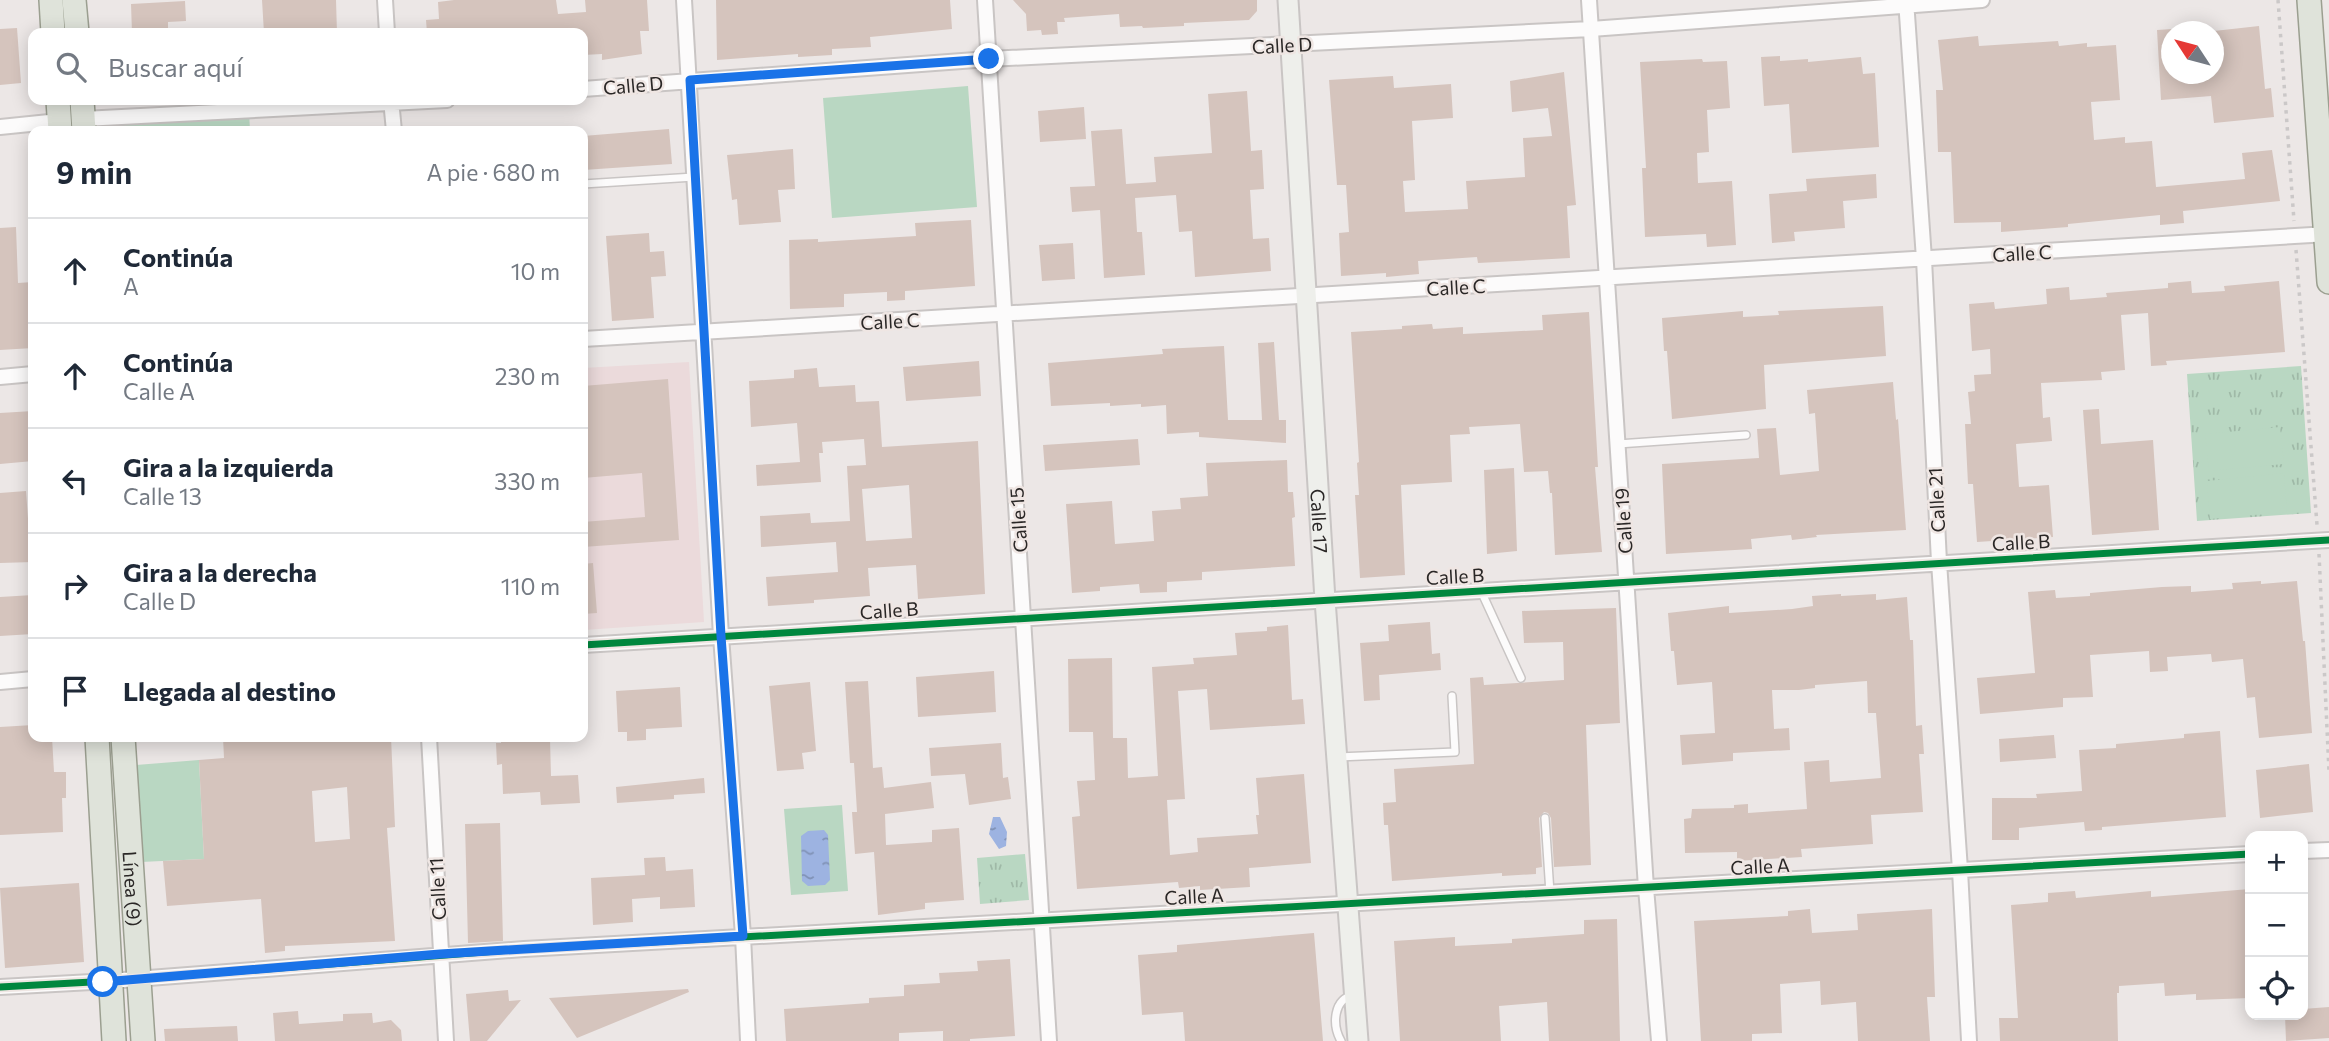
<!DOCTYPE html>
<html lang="es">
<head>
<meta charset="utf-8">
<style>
	body { margin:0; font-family:Commissioner,sans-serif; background:#f2f2f3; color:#1f2937 }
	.controls { position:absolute; right:21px; bottom:21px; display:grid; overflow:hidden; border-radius:14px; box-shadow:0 4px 18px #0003 }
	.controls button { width:63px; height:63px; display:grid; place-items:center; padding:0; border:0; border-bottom:2px solid #e0e1e3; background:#fff; color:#1f2937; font:35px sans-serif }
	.compass { position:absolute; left:2161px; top:21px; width:63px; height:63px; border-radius:50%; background:#fff; box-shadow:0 4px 18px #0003; rotate:306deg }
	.stop { position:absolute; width:21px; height:21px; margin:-16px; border:5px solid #1a73e8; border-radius:50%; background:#fff }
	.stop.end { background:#1a73e8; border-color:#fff; box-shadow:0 2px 7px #0008 }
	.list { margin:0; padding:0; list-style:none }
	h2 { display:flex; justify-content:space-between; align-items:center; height:91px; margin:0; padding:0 28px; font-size:30px }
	h2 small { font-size:23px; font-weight:400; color:#747a83 }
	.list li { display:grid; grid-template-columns:46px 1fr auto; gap:21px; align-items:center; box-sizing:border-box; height:105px; padding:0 28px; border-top:2px solid #e0e1e3 }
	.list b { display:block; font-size:26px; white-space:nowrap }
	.list p { margin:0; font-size:23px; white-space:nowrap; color:#747a83 }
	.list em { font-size:23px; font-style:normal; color:#747a83 }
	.icon { flex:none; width:38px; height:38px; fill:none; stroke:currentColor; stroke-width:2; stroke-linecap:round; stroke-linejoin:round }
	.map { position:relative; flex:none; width:2329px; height:1041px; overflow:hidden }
	.search { position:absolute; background:#fff; box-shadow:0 4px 18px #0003; left:28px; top:28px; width:560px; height:77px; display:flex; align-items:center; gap:18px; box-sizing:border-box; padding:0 24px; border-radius:14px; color:#747a83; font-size:26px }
	.panel { position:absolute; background:#fff; box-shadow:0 4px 18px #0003; left:28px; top:126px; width:560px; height:616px; border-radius:14px }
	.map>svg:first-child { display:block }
	.education { fill:#ebdadb }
	.grass { fill:url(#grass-tufts) }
	.green { fill:#b9d7c2 }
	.water { fill:url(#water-ripples) }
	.building { fill:#d5c4bd; fill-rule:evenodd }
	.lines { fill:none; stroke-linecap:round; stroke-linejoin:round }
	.lane-casing { stroke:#c9c5c4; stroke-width:10 }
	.street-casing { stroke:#c9c5c4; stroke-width:18 }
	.secondary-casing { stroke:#c9c5c4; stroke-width:23 }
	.primary-casing { stroke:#9b9f90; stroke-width:26 }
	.path { stroke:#cbc8c8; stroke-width:3.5; stroke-dasharray:3.5 5; stroke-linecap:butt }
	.lane { stroke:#fcfbfb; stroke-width:7 }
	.street { stroke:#fcfbfb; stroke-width:14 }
	.secondary { stroke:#eeefeb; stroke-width:19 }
	.primary { stroke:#dfe3da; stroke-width:23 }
	.cycleway-casing { stroke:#efe6e3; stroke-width:11 }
	.cycleway { stroke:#00873e; stroke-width:7 }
	.route { stroke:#1a73e8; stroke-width:9 }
	.labels { text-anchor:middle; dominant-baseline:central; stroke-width:5; stroke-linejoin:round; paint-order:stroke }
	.street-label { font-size:19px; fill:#2a2726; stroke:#efe6e3 }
</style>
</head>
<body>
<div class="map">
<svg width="2329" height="1041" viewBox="0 0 2329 1041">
	<defs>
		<pattern id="grass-tufts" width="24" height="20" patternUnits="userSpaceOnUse" patternTransform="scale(1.75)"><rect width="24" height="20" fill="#b9d7c2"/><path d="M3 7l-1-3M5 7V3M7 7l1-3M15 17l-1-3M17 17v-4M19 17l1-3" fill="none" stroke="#9fb9a7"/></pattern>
		<pattern id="water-ripples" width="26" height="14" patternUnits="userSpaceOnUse" patternTransform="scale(1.75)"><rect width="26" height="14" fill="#9db3e1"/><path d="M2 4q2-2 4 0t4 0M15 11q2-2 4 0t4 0" fill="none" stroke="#8092b6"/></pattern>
	</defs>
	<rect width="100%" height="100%" fill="#ece7e6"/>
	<path class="education" d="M689,362L704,622L583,630V368Z"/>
	<path class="grass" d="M2301,366L2311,513L2197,521L2187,374Z
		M1025,854L1029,900L980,904L977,858Z"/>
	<path class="green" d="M968,86L977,207L832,218L823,98Z
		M249,111L250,131H84L83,119Z
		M2280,427L2284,464L2209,471L2205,434Z
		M2284,473L2287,512L2210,519L2207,481Z
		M199,760L204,859L141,862L136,765Z
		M842,805L848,891L791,895L784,809Z"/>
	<path class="water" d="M993,817H1000L1007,832L1006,846L999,849L989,834Z
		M824,830L828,835L830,880L825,885L808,886L802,881L801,836L808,831Z"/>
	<path class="building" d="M262,0H336L337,33H264Z
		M454,0H556L558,14L586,12L585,0H647L649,31H640L642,54L602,60V54L583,55V33H427L426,20L439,19L438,2Z
		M716,0H950L952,29L870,37L871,47L832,49V55L798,57V54L717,60Z
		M1013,0H1257V11L1249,20L1184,23V26L1143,28L1142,26L1120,27L1119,14L1064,18L1065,22H1057L1058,34L1042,35L1041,30L1027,31L1026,14Z
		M185,1L186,21L168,22V33H132L131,4Z
		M2259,26L2265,89L2271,88L2274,117L2214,123L2211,96L2161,100L2157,30L2172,29V74H2214V31Z
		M17,28L21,83L0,85V29Z
		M1978,36L1979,46L2058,41L2059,46L2087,43V47L2116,45L2120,100L2091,102L2094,140L2125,137V143L2152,141L2156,187L2245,179L2242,153L2272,150L2280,201L2183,211L2184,223L2160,225V215L2068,224V227L2001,232V222L1954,223L1951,152H1938L1936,90H1943L1938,40Z
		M1780,56V61L1808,59V62L1861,57L1863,74L1875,73L1879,147L1792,153L1789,104L1764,106L1761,57Z
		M1702,59L1703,62L1727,61L1730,108L1707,110L1709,152L1697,153L1698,183L1732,181L1736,245L1707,247L1706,234L1645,237L1642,168H1646L1640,62Z
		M1564,72L1576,205L1567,206L1570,258L1478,263L1477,257L1418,261L1419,274L1386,277V273L1341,276L1339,233L1349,232L1346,185H1337L1329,80L1393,76L1394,88L1451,84L1453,118L1412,121L1415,180L1403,181L1405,212L1468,209L1466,181L1525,177L1523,138L1552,136L1548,108L1512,112L1510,81Z
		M1247,91L1251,151L1262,150L1264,189L1250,190L1253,239L1269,238L1271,271L1195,277L1192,231L1179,232L1176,195L1135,198L1137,232H1142L1145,275L1104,278L1100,210L1072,212L1070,187L1095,186L1091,131L1122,129L1126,184L1156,182L1154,157L1212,153L1208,94Z
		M1084,107L1086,139L1040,142L1038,111Z
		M669,129L672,164L583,170V136Z
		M793,149L795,189L778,190L781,222L739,225L737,199L732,200L727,155Z
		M1876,174L1877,198L1843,201L1845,228L1794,232L1795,241L1772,243L1769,194L1807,191L1806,179Z
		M971,220L975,286L905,291V300L887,301V292L844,294V307L790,309L789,240L818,239V242L916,236L915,223Z
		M16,227L18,283L33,282V348L0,350V228Z
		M649,233L650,252L664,251L666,276L651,277L654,318L612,321L606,236Z
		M1073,243L1075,279L1042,281L1039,245Z
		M2191,281L2192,293L2225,291L2224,286L2279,281L2285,352L2166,361L2167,365L2151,366L2148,313L2121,315L2125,370L2101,372L2102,380L2041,383L2043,418L2050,417L2052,441L2016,444L2019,487L2049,485L2053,537L1977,542L1973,484H1968L1965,424H1971L1968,392L1975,391L1974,375L1991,374L1990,349L1972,351L1969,304L1994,302L1995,309L2047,304L2046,289L2069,287L2070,300L2107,297L2106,293L2168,288V283Z
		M1883,306L1886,356L1764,365L1766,409L1672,419L1667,351H1664L1662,318L1743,311V317L1779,315L1778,311Z
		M1589,312L1598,467H1595L1602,552L1555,555L1552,493H1550L1548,471L1524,472L1520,424L1469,427L1470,434L1450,435L1452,482L1401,485L1405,575L1360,578L1355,495H1359L1357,463L1359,462L1351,332L1402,329V326L1432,324L1433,329L1463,327V334L1543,330L1542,315Z
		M1274,342L1279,420H1286V443L1199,437V432L1167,434L1166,405L1141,407V404L1110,406V403L1051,406L1048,363L1163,354L1162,349L1224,346L1228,420H1262L1258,343Z
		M979,361L981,396L906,401L903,367Z
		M817,368L819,387L855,385L856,402L879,401L882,447L978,441L985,594L918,599L916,565L868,568L870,596L814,600V603L768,606L766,577L838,572L836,542L761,547L760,516L810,513L811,523L850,521L847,466L866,465L864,439L822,442L823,453H819L821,482L757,486L756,465L800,462L797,423L751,427L749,381L794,378V370ZM909,485L912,538L866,541L862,489Z
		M668,379L679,540L583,547V522L645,517L642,473L583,478V386Z
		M1893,382L1896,420L1898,419L1906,530L1816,535L1817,537L1792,540L1791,535L1751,539L1752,549L1666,554L1662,464L1759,458L1757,429L1776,428L1780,475L1819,471L1815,413L1809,414L1807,390Z
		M2099,409L2101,444L2153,440L2159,530L2092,535L2083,410Z
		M33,411V461L0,464V413Z
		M1138,439L1140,465L1045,471L1043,445Z
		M1287,460L1288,492H1293L1295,517L1292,518L1295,566L1202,572V580L1167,582V592L1140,593L1139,584L1100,587V591L1072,593L1066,504L1112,501L1115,544L1154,541L1152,511L1181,509L1180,498L1208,496L1206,463Z
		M1514,468L1517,551L1487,554L1484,470Z
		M26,491L30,546L33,545V562L0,563V493Z
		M593,563L597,613L583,614V564Z
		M2261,581V584L2297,581L2303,641H2305L2312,733L2259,738L2255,697L2247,698L2243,659L2212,662L2211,654L2167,657L2168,671L2150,672L2149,651L2090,655L2093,697L2063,698V707L1980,714L1977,678L2035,673L2028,592L2055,590L2056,598L2090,596V593L2162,587L2191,586V592L2233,589L2232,583Z
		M1841,594V596L1876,594V600L1907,597L1910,640H1913L1916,726L1922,725L1924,754H1919L1923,812L1871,815L1873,844L1801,849L1802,857L1737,861V852L1685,853L1684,819L1691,818L1692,809L1734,808V805L1748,804V813L1807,809L1804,762L1829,760L1830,782L1881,778L1876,713H1868L1867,681L1815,685V688L1799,690H1772L1774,729L1789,728L1790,750L1733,753V761L1682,765L1680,735L1715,733L1712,682L1677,685L1674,651H1671L1668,613L1729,606V613L1792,609L1813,606L1812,596Z
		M33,595V634L0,636V597Z
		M1616,608L1620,723L1586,725L1591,865L1554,867L1551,818L1548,813L1544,812L1539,818L1542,867L1536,868V874L1502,876V873L1392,881L1388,825H1384L1383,803L1396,802L1394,769L1474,764L1470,678L1483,677L1484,685L1564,680L1563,642L1524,643L1522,611Z
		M1430,622L1432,654L1440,653L1441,670L1379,675L1380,700L1364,701L1360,643L1389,641L1388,625Z
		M1288,625L1292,700L1303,699L1305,724L1210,730L1207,689L1178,691L1185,799L1167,800L1170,855L1198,852L1197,838L1258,834L1256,815H1259L1256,778L1304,774L1311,863L1249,868L1250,887L1200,890V886L1179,888L1178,882L1077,889L1072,817L1080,816L1077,781L1095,780L1093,732H1069L1068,659L1112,658L1113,738H1127L1128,778L1158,776L1152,667L1194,664L1193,658L1237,655L1235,633L1267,631V627Z
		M994,671L996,712L918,717L916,677Z
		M868,681L873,768L882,767L884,788L931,782L934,808L885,814L886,845L932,842V830L959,828L964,900L925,903V909L878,915L874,852L855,854L852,812H857L854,763H850L845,682Z
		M810,682L816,751L802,753L804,769L777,771L769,686Z
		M680,687L682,727L646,729V740L627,741V732H618L616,691Z
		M33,725V737H52L54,772H66V798H62L63,832L0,835V727Z
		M2220,731L2226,817L2102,827V830L2085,831L2084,822L2019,828V840H1992V798H2037L2036,794L2082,791L2079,750L2116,748V744L2184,738V734Z
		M2054,735L2056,758L2000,762L1999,739Z
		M223,737H391L395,827L387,828L395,941L285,946V951L265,953L261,899L167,906L163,861L204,859L199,760L224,758ZM347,787L350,839L315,842L312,791Z
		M501,737H545V739H550L551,776L578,775L580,803L541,805L540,792L503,794L502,764L497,765L496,743H501Z
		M1001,743L1003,778L1008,777L1011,799L969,805L965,774L931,776L929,748Z
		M2309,764L2313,812L2260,818L2256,770Z
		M704,778L705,793L674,795V799L617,803L616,787Z
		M500,823L503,941L468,943L465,824Z
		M665,857L666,871L693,869L695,907L660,909V897L632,899L633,922L593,925L591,878L645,875L644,858Z
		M79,883L84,962L5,968L0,888Z
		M2250,889V998L2196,1000V994L2165,996L2164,983L2119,986V993H2117L2118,1041H2000L1999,1018H2018L2011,905L2048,902V893L2075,891L2076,898L2151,891V897Z
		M1810,909L1812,933L1858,930L1857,914L1932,909L1935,997H1927L1930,1041H1858L1856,1002L1821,1005L1820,981L1780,984L1782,1033L1752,1034V1041H1701L1694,921L1788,916V911Z
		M1617,919L1620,1041H1549L1547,1002L1499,1006L1501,1041H1400L1394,941L1455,937V946L1512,943V939L1584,934V920Z
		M1314,933L1323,1041H1185L1183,1012L1142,1015L1138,955L1177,952V945Z
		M1010,959L1015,1036L970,1039V1041H943V1031L899,1033V1041H786L784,1009L869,1003V998L904,996V985L940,983L939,973L978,971L977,961Z
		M688,989L689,992L577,1038L549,998Z
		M508,990L509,1001L521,1000L487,1041H470L466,994Z
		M2329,1007V1038L2286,1041L2285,1015H2303V1009Z
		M298,1011L299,1024L343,1021V1014L372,1013L373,1023L391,1020L401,1030L402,1041H275L273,1013Z
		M237,1026L238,1041H165L164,1029Z"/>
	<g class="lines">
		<defs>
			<path id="lane" d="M583,184L694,177
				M1618,444L1746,435
				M1481,591L1521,678
				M1338,757L1455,752L1452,696
				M1545,818L1550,893
				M1341,1041C1332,1025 1333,999 1354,995"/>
			<path id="street" d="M385,0L387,33
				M684,0L721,636L743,936L748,1041
				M985,0L1049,1041
				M1589,0L1646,888L1659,1041
				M1906,0L1924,259L1939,562L1960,870L1969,1041
				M583,89L989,59L1591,29L1982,0
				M391,100L394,131
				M83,119L447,100
				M0,127L59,121
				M583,339L2329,234
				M0,377L33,374
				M583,645L2329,540
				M0,682L33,679
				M429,737L446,1041
				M2303,851L2329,850
				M0,987L110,981L524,949L2250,854"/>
			<g id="secondary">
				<path id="s1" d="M1288,0L1325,600L1358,1041"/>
			</g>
			<g id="primary">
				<path d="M51,0L53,33"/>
				<path d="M74,0L77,33"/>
				<path d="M2309,0L2329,282"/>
				<path d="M58,100L60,131"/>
				<path d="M82,100L84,131"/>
				<path d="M97,737L114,1041"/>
				<path id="s2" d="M123,737L143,1041"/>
			</g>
		</defs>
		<use href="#lane" class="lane-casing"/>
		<use href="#street" class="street-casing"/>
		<use href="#secondary" class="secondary-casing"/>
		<use href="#primary" class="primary-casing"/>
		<path class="path" d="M2278,0L2294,221
			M2296,250L2317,525
			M2319,554L2329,772"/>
		<use href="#lane" class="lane"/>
		<use href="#street" class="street"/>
		<use href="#secondary" class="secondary"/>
		<use href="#primary" class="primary"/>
		<defs>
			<path id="cycleway" d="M583,645L2329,540
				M0,987L110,981L524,949L2250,854"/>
		</defs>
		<use href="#cycleway" class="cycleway-casing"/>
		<use href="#cycleway" class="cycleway"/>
	</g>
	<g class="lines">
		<path class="route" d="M103,982L440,954L743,936L721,636L690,80L989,59"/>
	</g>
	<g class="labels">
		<g class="street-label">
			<text transform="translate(1282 45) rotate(-3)">Calle D</text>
			<text transform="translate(633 85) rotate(-5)">Calle D</text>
			<text transform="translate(2022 253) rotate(-3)">Calle C</text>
			<text transform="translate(1456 287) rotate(-3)">Calle C</text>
			<text transform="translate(890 321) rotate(-3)">Calle C</text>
			<text transform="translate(1936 500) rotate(-93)">Calle 21</text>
			<text transform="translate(1018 520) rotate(-94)">Calle 15</text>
			<text stroke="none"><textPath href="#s1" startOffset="522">Calle 17</textPath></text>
			<text transform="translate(1623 521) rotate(-94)">Calle 19</text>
			<text transform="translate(2021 542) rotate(-3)">Calle B</text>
			<text transform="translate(1455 576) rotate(-3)">Calle B</text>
			<text transform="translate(889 610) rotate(-4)">Calle B</text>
			<text transform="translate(1760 866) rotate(-3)">Calle A</text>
			<text stroke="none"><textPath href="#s2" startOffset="152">Línea (9)</textPath></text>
			<text transform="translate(437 889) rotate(-93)">Calle 11</text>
			<text transform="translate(1194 896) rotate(-3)">Calle A</text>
		</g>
	</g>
</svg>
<div class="controls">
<button>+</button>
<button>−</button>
<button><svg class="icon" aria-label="locate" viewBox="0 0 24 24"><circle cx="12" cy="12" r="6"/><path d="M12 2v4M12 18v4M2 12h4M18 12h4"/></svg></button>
</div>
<svg class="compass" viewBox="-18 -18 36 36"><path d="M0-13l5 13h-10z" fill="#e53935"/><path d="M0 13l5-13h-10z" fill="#747a83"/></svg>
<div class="stop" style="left:103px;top:982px"></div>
<div class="stop end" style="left:989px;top:59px"></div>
<div class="search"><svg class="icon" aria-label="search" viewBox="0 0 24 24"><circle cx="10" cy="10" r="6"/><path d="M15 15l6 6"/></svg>Buscar aquí</div>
<section class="panel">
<h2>9 min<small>A pie · 680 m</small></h2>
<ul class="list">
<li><svg class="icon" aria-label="ahead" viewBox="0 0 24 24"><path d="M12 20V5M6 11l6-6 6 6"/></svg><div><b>Continúa</b><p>A</p></div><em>10 m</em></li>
<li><svg class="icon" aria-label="ahead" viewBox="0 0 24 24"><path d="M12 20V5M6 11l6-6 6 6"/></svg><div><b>Continúa</b><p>Calle A</p></div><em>230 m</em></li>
<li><svg class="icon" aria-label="left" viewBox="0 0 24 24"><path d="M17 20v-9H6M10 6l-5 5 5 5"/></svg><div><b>Gira a la izquierda</b><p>Calle 13</p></div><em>330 m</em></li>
<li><svg class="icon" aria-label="right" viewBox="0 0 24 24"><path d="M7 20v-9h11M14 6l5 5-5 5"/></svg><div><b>Gira a la derecha</b><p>Calle D</p></div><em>110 m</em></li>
<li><svg class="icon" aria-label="arrive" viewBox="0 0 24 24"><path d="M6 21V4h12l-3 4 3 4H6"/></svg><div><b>Llegada al destino</b></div></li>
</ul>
</section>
</div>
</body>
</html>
